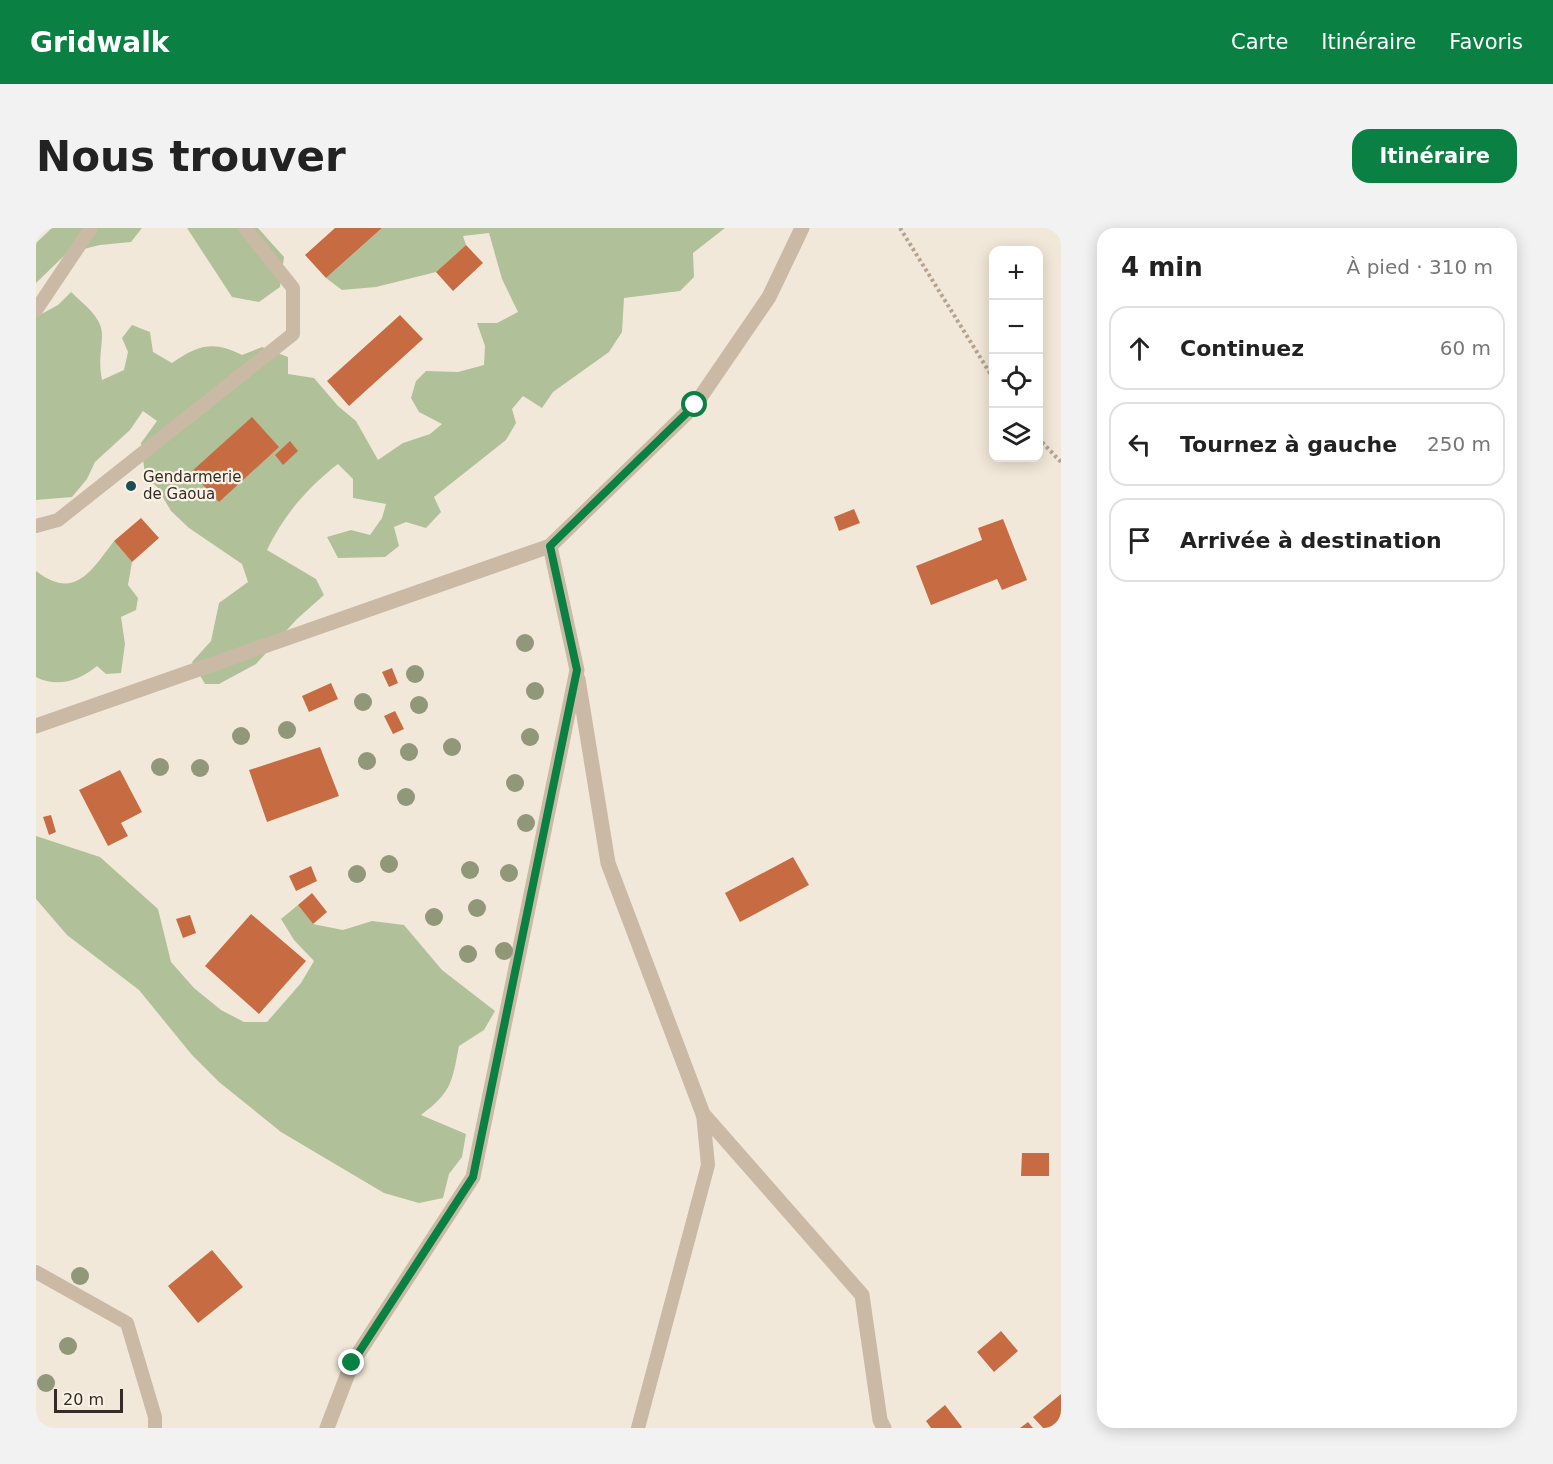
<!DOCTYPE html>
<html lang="fr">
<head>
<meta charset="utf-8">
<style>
	body { margin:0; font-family:"DejaVu Sans",sans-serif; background:#f2f2f2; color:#222 }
	.controls { position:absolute; right:18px; top:18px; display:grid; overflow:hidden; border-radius:12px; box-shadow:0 3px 15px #0003 }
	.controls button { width:54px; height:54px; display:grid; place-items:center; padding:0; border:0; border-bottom:2px solid #e0e0e0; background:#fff; color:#222; font:30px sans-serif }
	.scale { position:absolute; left:18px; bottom:15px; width:69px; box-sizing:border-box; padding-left:6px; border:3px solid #352c27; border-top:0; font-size:16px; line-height:21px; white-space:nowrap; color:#352c27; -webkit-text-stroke:4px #f9f2e5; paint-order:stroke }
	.stop { position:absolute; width:18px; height:18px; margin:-14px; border:4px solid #0b8043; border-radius:50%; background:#fff }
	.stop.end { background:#0b8043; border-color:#fff; box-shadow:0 2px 6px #0008 }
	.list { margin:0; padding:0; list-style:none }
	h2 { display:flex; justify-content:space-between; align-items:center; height:78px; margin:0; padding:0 24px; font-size:26px }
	h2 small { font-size:20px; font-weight:400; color:#767676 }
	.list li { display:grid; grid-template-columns:39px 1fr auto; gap:18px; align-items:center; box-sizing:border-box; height:84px; margin:0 12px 12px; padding:0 12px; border:2px solid #e0e0e0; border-radius:18px }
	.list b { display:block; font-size:22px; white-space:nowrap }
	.list em { font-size:20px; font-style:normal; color:#767676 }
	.icon { flex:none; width:33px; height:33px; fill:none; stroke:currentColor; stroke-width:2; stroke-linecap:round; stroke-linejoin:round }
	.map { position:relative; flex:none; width:1025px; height:1200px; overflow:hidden; border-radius:18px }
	header { display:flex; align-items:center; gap:36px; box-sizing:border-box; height:84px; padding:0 30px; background:#0b8043; color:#fff }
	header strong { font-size:28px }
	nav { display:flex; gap:33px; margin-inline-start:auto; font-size:21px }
	.intro { display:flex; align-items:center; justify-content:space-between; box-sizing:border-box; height:144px; padding:0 36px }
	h1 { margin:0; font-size:42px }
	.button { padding:15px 27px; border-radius:18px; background:#0b8043; color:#fff; font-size:21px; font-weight:700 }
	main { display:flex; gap:36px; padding:0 36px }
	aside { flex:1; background:#fff; border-radius:18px; box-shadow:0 3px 15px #0003 }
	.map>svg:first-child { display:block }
	.green { fill:#b0c199 }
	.building { fill:#c76c42 }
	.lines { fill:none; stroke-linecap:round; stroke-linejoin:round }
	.path { stroke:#b5a38f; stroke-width:4; stroke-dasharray:3 3; stroke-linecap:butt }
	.lane { stroke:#cab9a5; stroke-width:14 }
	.street { stroke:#cab9a5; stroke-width:15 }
	.tree { fill:#919779 }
	.route { stroke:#0b8043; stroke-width:8 }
	.poi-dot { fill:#1c4e57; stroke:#f9f2e5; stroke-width:2 }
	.labels { text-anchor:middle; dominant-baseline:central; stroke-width:4.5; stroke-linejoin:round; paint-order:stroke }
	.poi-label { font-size:15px; fill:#352c27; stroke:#f9f2e5; text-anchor:start }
</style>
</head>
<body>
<header>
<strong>Gridwalk</strong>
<nav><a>Carte</a><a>Itinéraire</a><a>Favoris</a></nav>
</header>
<div class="intro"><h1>Nous trouver</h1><a class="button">Itinéraire</a></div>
<main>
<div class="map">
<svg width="1025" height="1200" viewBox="0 0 1025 1200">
	<rect width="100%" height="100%" fill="#f2e8d9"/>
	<path class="green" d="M16,0H106L95,14L64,17L31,25L0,55V15Z
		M151,0H222L248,29L244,59L223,74L196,69Z
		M346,0H689L657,25L658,49L644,63L588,70L586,104L573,124L517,164L506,180L487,168L476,181L480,195L470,212L398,269L405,284L390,300L370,294L358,299L363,318L349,329L302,330L291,309L315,302L334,307L346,290L350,276L317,270V251L302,236C272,259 247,288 231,322L280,351L288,367L261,391L220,436L183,456H169L156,434L175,413L183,375L212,354L206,336L153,300L135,283L121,259L109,247L105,215L121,193L107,183L94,202L59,234L51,251L36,269L0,272V89L22,77L35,64C46,75 65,88 66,105C66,124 62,130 66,152L88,142L92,124L86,110L96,97L114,104L117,124L136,135C161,117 178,112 206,127L226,119L252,129V146L278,150L302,178L320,193L342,232L367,215L394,206L406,196L383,184L375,170L380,153L390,143L422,144L448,137L449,118L441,95H461L482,84L466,51L453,5L427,8L430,17L400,44L340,59L306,62L290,50Z
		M78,313L96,334L92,357L102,370L100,382L85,389L89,416L85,445L70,446L61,438C43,453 21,460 0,449V343C39,373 55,343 78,313Z
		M0,608L64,629L122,681L135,734L158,760L185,782L208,794H231L265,755L278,733L258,712L245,691L262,677L277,696L307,702L336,693L368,697L406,742L459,783L448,802L423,818C416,854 416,864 385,887L430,906L426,929L413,946L407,970L383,975L348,965L245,904L183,854L156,827L103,762L31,707L0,671Z"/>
	<path class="building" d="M299,0H346L290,50L269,27Z
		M430,17L447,35L417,63L400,44Z
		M364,87L387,111L313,178L291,153Z
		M216,189L243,219L183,274L155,244Z
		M254,213L262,223L247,237L239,227Z
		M818,281L824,295L803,303L798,289Z
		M105,290L123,310L96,334L78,313Z
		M967,291L991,352L966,362L961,351L895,377L880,338L946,312L942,300Z
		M356,440L362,455L353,459L346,444Z
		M295,455L302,471L273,484L266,468Z
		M359,483L368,501L357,506L348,488Z
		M284,519L303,568L231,594L213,542Z
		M84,542L106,584L85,595L92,608L72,618L43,562Z
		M15,587L20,604L13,607L7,589Z
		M757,629L773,657L704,694L689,665Z
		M275,638L281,653L260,663L253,648Z
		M276,665L291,684L277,696L262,677Z
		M215,686L270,733L223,786L169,738Z
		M154,687L160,705L147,710L140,691Z
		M986,925H1013V948H985Z
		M176,1022L207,1059L162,1095L132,1058Z
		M965,1103L982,1123L958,1144L941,1124Z
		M1025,1166V1200H1007L997,1189Z
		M909,1177L926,1199L925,1200H895L890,1193Z
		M992,1194L997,1200H984Z"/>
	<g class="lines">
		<path class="path" d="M864,0L957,150
			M1002,210L1025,234"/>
		<path class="lane" d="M0,82L55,0
			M0,298L22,292L257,106V60L209,0
			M0,1044L91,1095L119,1189V1200
			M602,1200L672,937L667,886"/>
		<path class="street" d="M542,451L572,635L667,886L826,1067L844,1192L848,1200
			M0,498L514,318L659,177L733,69L766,0
			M291,1200L316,1135L437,949L541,442L514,318"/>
	</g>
	<g class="tree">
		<circle cx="489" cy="415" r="9"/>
		<circle cx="379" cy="446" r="9"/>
		<circle cx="499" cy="463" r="9"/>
		<circle cx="327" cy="474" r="9"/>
		<circle cx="383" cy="477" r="9"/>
		<circle cx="251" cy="502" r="9"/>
		<circle cx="205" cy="508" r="9"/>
		<circle cx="494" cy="509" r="9"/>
		<circle cx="416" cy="519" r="9"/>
		<circle cx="373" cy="524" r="9"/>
		<circle cx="331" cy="533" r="9"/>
		<circle cx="124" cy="539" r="9"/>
		<circle cx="164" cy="540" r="9"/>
		<circle cx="479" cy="555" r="9"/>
		<circle cx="370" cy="569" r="9"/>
		<circle cx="490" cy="595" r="9"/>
		<circle cx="353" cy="636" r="9"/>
		<circle cx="434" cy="642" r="9"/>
		<circle cx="473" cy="645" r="9"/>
		<circle cx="321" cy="646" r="9"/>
		<circle cx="441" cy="680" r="9"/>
		<circle cx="398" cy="689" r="9"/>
		<circle cx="468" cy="723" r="9"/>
		<circle cx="432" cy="726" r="9"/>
		<circle cx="44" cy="1048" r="9"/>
		<circle cx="32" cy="1118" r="9"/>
		<circle cx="10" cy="1155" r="9"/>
	</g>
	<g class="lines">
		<path class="route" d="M316,1135L437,949L541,442L514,318L659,177"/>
	</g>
	<circle class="poi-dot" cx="95" cy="258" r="6"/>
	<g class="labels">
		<g class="poi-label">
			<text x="107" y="249">Gendarmerie<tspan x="107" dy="17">de Gaoua</tspan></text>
		</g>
	</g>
</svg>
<div class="controls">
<button>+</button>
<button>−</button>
<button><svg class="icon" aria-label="locate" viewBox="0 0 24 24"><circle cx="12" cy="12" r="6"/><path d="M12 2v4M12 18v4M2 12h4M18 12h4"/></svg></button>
<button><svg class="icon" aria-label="layers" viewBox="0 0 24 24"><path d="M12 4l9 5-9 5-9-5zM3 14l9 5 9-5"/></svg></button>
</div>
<div class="scale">20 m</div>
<div class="stop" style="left:659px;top:177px"></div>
<div class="stop end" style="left:316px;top:1135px"></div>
</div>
<aside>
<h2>4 min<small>À pied · 310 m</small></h2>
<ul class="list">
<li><svg class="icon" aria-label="ahead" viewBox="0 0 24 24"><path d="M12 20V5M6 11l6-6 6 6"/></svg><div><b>Continuez</b></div><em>60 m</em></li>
<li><svg class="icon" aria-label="left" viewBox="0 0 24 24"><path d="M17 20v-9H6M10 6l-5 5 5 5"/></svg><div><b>Tournez à gauche</b></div><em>250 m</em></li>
<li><svg class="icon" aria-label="arrive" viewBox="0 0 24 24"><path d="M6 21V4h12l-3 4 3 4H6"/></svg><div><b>Arrivée à destination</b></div></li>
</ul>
</aside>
</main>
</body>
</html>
